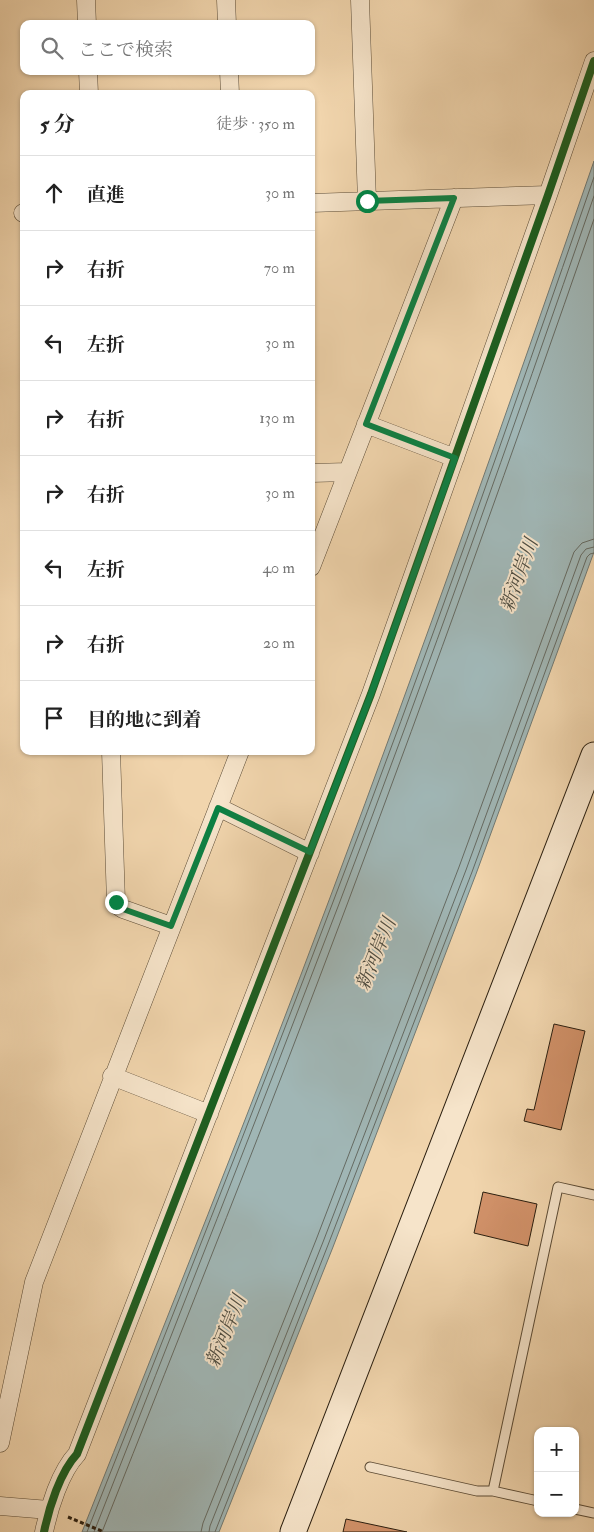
<!DOCTYPE html>
<html lang="ja">
<head>
<meta charset="utf-8">
<style>
	body { margin:0; font-family:"IM FELL Double Pica","Noto Serif JP",serif; background:#f2f2f2; color:#222 }
	.controls { position:absolute; right:15px; bottom:15px; display:grid; overflow:hidden; border-radius:10px; box-shadow:0 1px 4px #0004 }
	.controls button { width:45px; height:45px; display:grid; place-items:center; padding:0; border:0; border-bottom:1px solid #e0e0e0; background:#fff; color:#222; font:25px sans-serif }
	.stop { position:absolute; width:15px; height:15px; margin:-11px; border:4px solid #0b8043; border-radius:50%; background:#fff }
	.stop.end { background:#0b8043; border-color:#fff; box-shadow:0 1px 5px #0008 }
	.list { margin:0; padding:0; list-style:none }
	h2 { display:flex; justify-content:space-between; align-items:center; height:65px; margin:0; padding:0 20px; font-size:21px }
	h2 small { font-size:16px; font-weight:400; color:#767676 }
	.list li { display:grid; grid-template-columns:32px 1fr auto; gap:15px; align-items:center; box-sizing:border-box; height:75px; padding:0 20px; border-top:1px solid #e0e0e0 }
	.list b { display:block; font-size:19px; white-space:nowrap }
	.list em { font-size:16px; font-style:normal; color:#767676 }
	.icon { flex:none; width:28px; height:28px; fill:none; stroke:currentColor; stroke-width:2; stroke-linecap:round; stroke-linejoin:round }
	.map { position:relative; flex:none; width:594px; height:1532px; overflow:hidden }
	.search { position:absolute; background:#fff; box-shadow:0 1px 4px #0004; left:20px; top:20px; width:295px; height:55px; display:flex; align-items:center; gap:12px; box-sizing:border-box; padding:0 18px; border-radius:10px; color:#767676; font-size:19px }
	.panel { position:absolute; background:#fff; box-shadow:0 1px 4px #0004; left:20px; top:90px; width:295px; height:665px; border-radius:10px }
	.map>svg:first-child { display:block }
	.water { fill:#a0b6b5; stroke:#717973 }
	.lines { fill:none; stroke-linecap:round; stroke-linejoin:round }
	.shore { stroke:#656a62; stroke-width:1 }
	.building { fill:#d2926a; stroke:#2a1e0f }
	.lane-casing { stroke:#5c4c36; stroke-width:11 }
	.street-casing { stroke:#5c4c36; stroke-width:19 }
	.secondary-casing { stroke:#2a1e0f; stroke-width:27 }
	.path { stroke:#2a1e0f; stroke-width:3; stroke-dasharray:4 2.5; stroke-linecap:butt }
	.lane { stroke:#f6e4ca; stroke-width:9 }
	.street { stroke:#f6e4ca; stroke-width:18 }
	.secondary { stroke:#f6e4ca; stroke-width:25 }
	.cycleway-casing { stroke:#f6e4ca; stroke-width:11 }
	.cycleway { stroke:#1b5e20; stroke-width:8 }
	.route { stroke:#0b8043; stroke-width:6 }
	.labels { text-anchor:middle; dominant-baseline:central; stroke-width:4; stroke-linejoin:round; paint-order:stroke }
	.water-label { font-size:19px; font-style:italic; fill:#4d4c41; stroke:#f6e4ca }
</style>
</head>
<body>
<div class="map">
<svg width="594" height="1532" viewBox="0 0 594 1532">
	<rect width="100%" height="100%" fill="#f1d5ad"/>
	<filter id="stains"><feTurbulence type="fractalNoise" baseFrequency=".004" numOctaves="4"/><feColorMatrix values="0 0 0 0 .2 0 0 0 0 .09 0 0 0 0 .02 0 0 0 .5 -.17"/></filter>
	<radialGradient id="worn" r=".72"><stop offset=".6" stop-color="#630" stop-opacity="0"/><stop offset="1" stop-color="#630" stop-opacity=".3"/></radialGradient>
	<path class="water" d="M594,161V552L476,874L333,1247L219,1532H82C166,1320 251,1109 331,895C422,652 509,407 594,161Z"/>
	<g class="lines">
		<path class="shore" d="M87,1532C170,1322 253,1113 333,902C425,662 510,419 594,177
			M94,1532C176,1323 259,1114 339,904C428,670 512,433 594,196
			M102,1532C185,1322 269,1113 348,902C433,675 515,447 594,219
			M201,1532L203,1523L316,1240L459,867L574,552L582,543L594,539
			M209,1532L210,1526L323,1242L466,870L581,555L586,549L594,547
			M215,1532L328,1245L472,872L587,557L590,554L594,553"/>
	</g>
	<path class="building" d="M554,1024L585,1031L561,1130L524,1121L527,1109L534,1110Z
		M483,1192L537,1204L528,1246L474,1233Z
		M346,1519L407,1532H343Z"/>
	<g class="lines">
		<defs>
			<path id="lane" d="M370,1467L477,1491H493
				M538,1501L493,1491L558,1187L594,1195
				M575,1509L594,1513"/>
			<path id="street" d="M86,0L87,24
				M226,0L227,24
				M360,0L367,201
				M88,71L89,94
				M229,71L230,94
				M311,203L548,195
				M23,213H24
				M366,424L455,458
				M311,473L348,472
				M311,567L454,198
				M111,751L116,902L117,905L123,909L171,926
				M218,807L310,853
				M112,1076L209,1114
				M0,1443L34,1282L240,751
				M0,1506L49,1510
				M44,1532C49,1508 60,1472 77,1454L371,694L548,195L594,61"/>
			<path id="secondary" d="M293,1532L594,755"/>
		</defs>
		<use href="#lane" class="lane-casing"/>
		<use href="#street" class="street-casing"/>
		<use href="#secondary" class="secondary-casing"/>
		<path class="path" d="M68,1517L104,1532"/>
		<use href="#lane" class="lane"/>
		<use href="#street" class="street"/>
		<use href="#secondary" class="secondary"/>
		<defs>
			<path id="cycleway" d="M44,1532C49,1508 60,1472 77,1454L371,694L548,195L594,61"/>
		</defs>
		<use href="#cycleway" class="cycleway-casing"/>
		<use href="#cycleway" class="cycleway"/>
	</g>
	<g class="lines">
		<path class="route" d="M116,902L117,905L123,909L171,926L218,808L310,852L371,694L455,458L366,424L454,198L367,201"/>
	</g>
	<g class="labels">
		<g class="water-label">
			<text transform="translate(519 575) rotate(-70)">新河岸川</text>
			<text transform="translate(376 954) rotate(-68)">新河岸川</text>
			<text transform="translate(226 1331) rotate(-68)">新河岸川</text>
		</g>
	</g>
	<rect width="100%" height="100%" filter="url(#stains)"/>
	<rect width="100%" height="100%" fill="url(#worn)"/>
</svg>
<div class="controls">
<button>+</button>
<button>−</button>
</div>
<div class="stop" style="left:367px;top:201px"></div>
<div class="stop end" style="left:116px;top:902px"></div>
<div class="search"><svg class="icon" aria-label="search" viewBox="0 0 24 24"><circle cx="10" cy="10" r="6"/><path d="M15 15l6 6"/></svg>ここで検索</div>
<section class="panel">
<h2>5 分<small>徒歩 · 350 m</small></h2>
<ul class="list">
<li><svg class="icon" aria-label="ahead" viewBox="0 0 24 24"><path d="M12 20V5M6 11l6-6 6 6"/></svg><div><b>直進</b></div><em>30 m</em></li>
<li><svg class="icon" aria-label="right" viewBox="0 0 24 24"><path d="M7 20v-9h11M14 6l5 5-5 5"/></svg><div><b>右折</b></div><em>70 m</em></li>
<li><svg class="icon" aria-label="left" viewBox="0 0 24 24"><path d="M17 20v-9H6M10 6l-5 5 5 5"/></svg><div><b>左折</b></div><em>30 m</em></li>
<li><svg class="icon" aria-label="right" viewBox="0 0 24 24"><path d="M7 20v-9h11M14 6l5 5-5 5"/></svg><div><b>右折</b></div><em>130 m</em></li>
<li><svg class="icon" aria-label="right" viewBox="0 0 24 24"><path d="M7 20v-9h11M14 6l5 5-5 5"/></svg><div><b>右折</b></div><em>30 m</em></li>
<li><svg class="icon" aria-label="left" viewBox="0 0 24 24"><path d="M17 20v-9H6M10 6l-5 5 5 5"/></svg><div><b>左折</b></div><em>40 m</em></li>
<li><svg class="icon" aria-label="right" viewBox="0 0 24 24"><path d="M7 20v-9h11M14 6l5 5-5 5"/></svg><div><b>右折</b></div><em>20 m</em></li>
<li><svg class="icon" aria-label="arrive" viewBox="0 0 24 24"><path d="M6 21V4h12l-3 4 3 4H6"/></svg><div><b>目的地に到着</b></div></li>
</ul>
</section>
</div>
</body>
</html>
